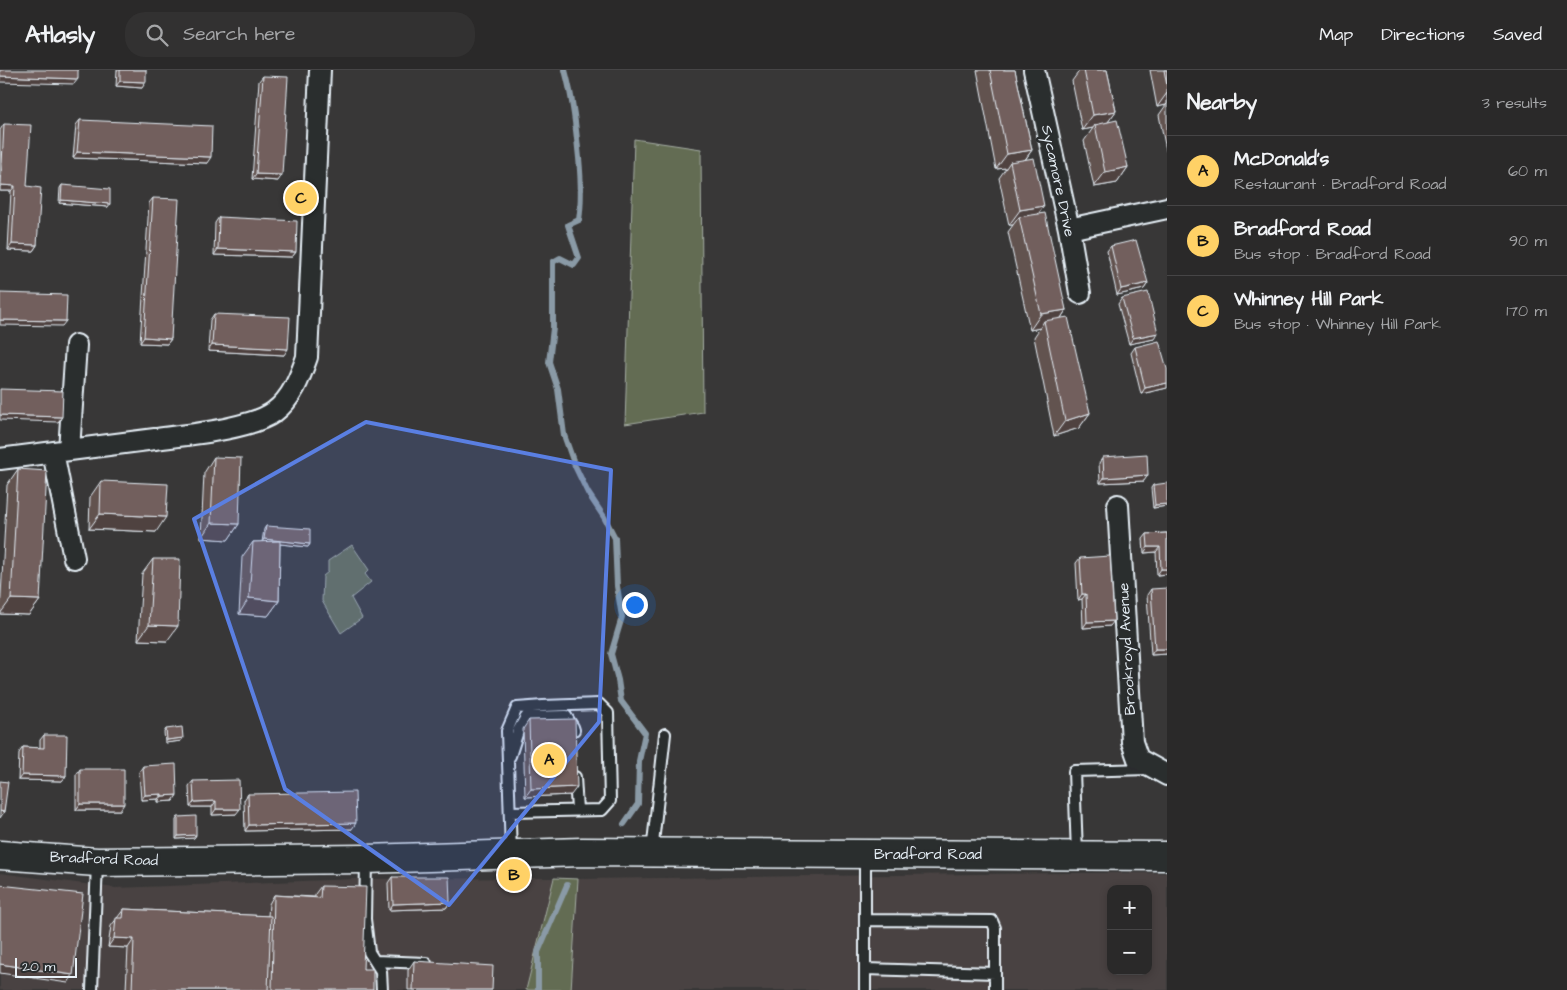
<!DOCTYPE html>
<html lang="en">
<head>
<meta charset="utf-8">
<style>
	body { margin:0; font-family:"Architects Daughter",sans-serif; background:#323131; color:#f1f3f6 }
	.controls { position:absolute; right:15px; bottom:15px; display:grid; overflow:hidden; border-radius:10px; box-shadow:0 2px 8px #0003 }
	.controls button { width:45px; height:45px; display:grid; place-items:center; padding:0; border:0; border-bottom:1px solid #464546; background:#2a2929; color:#f1f3f6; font:25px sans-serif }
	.scale { position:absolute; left:15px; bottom:12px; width:62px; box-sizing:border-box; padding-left:5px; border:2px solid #e8f1f8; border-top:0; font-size:14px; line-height:18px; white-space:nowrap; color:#e8f1f8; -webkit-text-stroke:4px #2a2d2e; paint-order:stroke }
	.you { position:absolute; left:634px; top:534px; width:18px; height:18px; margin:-12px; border:4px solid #fff; border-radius:50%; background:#1a73e8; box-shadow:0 0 0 8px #1a73e833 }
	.badge { display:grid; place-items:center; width:32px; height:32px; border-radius:50%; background:#ffd166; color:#111; font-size:16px; font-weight:700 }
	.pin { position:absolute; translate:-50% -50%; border:2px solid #fff; box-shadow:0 1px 5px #0006 }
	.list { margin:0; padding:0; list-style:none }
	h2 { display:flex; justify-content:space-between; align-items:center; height:65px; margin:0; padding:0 20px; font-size:21px }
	h2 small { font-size:16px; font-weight:400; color:#a5a6a8 }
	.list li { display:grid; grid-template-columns:32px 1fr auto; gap:15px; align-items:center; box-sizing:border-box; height:70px; padding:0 20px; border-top:1px solid #464546 }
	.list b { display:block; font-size:19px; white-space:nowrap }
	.list p { margin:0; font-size:16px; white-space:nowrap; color:#a5a6a8 }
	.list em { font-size:16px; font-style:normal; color:#a5a6a8 }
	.icon { flex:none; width:28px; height:28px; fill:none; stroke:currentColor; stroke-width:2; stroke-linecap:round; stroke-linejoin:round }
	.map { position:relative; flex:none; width:1167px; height:920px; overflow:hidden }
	header { display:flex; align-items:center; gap:30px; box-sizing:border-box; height:70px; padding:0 25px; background:#2a2929; border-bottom:1px solid #464546 }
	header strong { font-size:24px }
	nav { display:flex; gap:28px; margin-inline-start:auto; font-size:18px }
	.search { width:350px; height:45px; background:#323131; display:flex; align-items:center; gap:12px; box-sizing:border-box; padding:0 18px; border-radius:20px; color:#a5a6a8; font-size:19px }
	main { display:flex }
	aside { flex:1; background:#2a2929 }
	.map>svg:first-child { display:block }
	.built { fill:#494342; fill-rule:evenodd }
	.green { fill:#636c52; stroke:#a6aea5 }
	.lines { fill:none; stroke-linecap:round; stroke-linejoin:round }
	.stream { stroke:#8a9aa6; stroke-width:6 }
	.lane-casing { stroke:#e8f1f8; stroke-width:14 }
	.street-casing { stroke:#e8f1f8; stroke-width:24 }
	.primary-casing { stroke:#e8f1f8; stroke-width:31 }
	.lane { stroke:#2a2d2e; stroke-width:10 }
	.street { stroke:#2a2d2e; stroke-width:20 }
	.primary { stroke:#2a2d2e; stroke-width:28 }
	.wall { fill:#625250; stroke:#e8f1f8 }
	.shaded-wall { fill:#504241; stroke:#e8f1f8 }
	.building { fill:#725f5d; stroke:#e8f1f8 }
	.marked { fill:#5a7fe2; fill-opacity:0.2; stroke:#5a7fe2; stroke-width:4; stroke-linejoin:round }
	.labels { text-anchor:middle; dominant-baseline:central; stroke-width:5; stroke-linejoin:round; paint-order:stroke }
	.street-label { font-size:15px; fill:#e8f1f8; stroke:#2a2d2e }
</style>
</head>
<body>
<header>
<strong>Atlasly</strong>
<div class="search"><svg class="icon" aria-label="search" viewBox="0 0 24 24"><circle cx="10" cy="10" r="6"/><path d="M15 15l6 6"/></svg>Search here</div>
<nav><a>Map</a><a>Directions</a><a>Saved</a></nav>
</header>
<main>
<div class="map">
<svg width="1167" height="920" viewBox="0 0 1167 920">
	<rect width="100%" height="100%" fill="#383737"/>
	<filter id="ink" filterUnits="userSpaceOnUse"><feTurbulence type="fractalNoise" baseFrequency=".02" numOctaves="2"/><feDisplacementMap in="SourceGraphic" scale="10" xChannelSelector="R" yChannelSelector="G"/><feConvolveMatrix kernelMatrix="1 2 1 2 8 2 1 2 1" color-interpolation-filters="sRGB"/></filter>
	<g filter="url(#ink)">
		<path class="built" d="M0,803L115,818L357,809L554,808L526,920H0Z
			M1069,803H1167V920H571L578,809ZM1111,819H1148V901H1111Z"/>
		<path class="green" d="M634,69L701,79L703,342L625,354Z
			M352,475L369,500L365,504L371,512L351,528L362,548L341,563L322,531L323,506L328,502V491Z
			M554,808L578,809L571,920H526Z"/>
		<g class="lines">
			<path class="stream" d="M565,0C573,29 576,58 579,88C581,109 582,130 579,150L568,155L579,188L574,195L560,188L553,192V258L549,292L558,319L564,365L575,396L588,423L604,447L615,468L617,516L622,547L611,584L618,610L621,631L645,663L639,691L638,734L624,754
				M538,920V882L567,815"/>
			<defs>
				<path id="lane" d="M510,686L518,661L526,647L566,646L573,657L574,660
					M575,707L577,740
					M510,742L602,740L610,731L608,643L599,634L543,636L517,638L507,661L511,783
					M652,782L665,664
					M1077,784L1074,701L1149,699
					M865,785V920
					M366,790L365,849L369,882L381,901L382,920
					M865,850L992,851L995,858V920
					M375,891L426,893
					M865,899L995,903
					M92,920L97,793"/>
				<path id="street" d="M1034,0L1069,159L1080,223
					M1069,159L1167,138
					M69,380L76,275
					M53,382L74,488
					M0,389C52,382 104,376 155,369C185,365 251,359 274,342C292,329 300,307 307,287L320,0
					M1118,435L1132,672L1138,689L1167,705"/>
				<path id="primary" d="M0,785L97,792L366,789L582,782L1167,786"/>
			</defs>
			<use href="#lane" class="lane-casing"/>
			<use href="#street" class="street-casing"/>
			<use href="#primary" class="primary-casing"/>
			<use href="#lane" class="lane"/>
			<use href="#street" class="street"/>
			<use href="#primary" class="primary"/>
		</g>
		<path class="wall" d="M117,0H146L142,18L116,16Z
			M977,0H1015L1032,80L1025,90L1044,136L1038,144L1066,240L1061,248L1090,343L1079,358L1054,366L1034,267L1040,258L1030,260L1008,162L1013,155H1009L999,108L1006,98L996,99Z
			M1080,0H1107L1116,41L1107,53L1128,97L1117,113L1094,117L1084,71L1093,58L1082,60L1072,11Z
			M1150,0H1167V85L1159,45L1166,35L1157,37Z
			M263,6L278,111L252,109L259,11Z
			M80,50L207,93L73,88L76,55Z
			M4,54L27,116L37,175L33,181L8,180L11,121H0V60Z
			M62,115L108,137L59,133L60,118Z
			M153,128L171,269L167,274L140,273L149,133Z
			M219,147L296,182L292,187L214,185L215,153Z
			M1111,176L1148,213L1144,219L1117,225L1107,181Z
			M1122,228L1154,269L1129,274L1118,234Z
			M214,244L284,285L208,281L210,250Z
			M1135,277L1167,318L1141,324L1131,283Z
			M214,387L239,454L228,470L201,468L204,403Z
			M1103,387L1144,411L1100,413L1099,393Z
			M18,399L40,530L29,545L0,544L7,415Z
			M101,411L156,462L89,459L90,427Z
			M1153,415L1167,436L1153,438L1151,418Z
			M266,456L310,474L308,477L280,474L279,531L268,546L239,544L242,487L253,472H262L264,459Z
			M1167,463V504L1157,505L1156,482L1144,483L1143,469L1147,464Z
			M1080,488L1110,556L1083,558L1082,529L1078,530L1076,493Z
			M153,489L167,571L138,570L142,504Z
			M1151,519L1167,584L1151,585L1147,525Z
			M529,650L571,725L525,727L523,659Z
			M166,659L181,671L165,673L164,662Z
			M44,665L66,706L62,711L18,710L19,683L23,677L40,678V670Z
			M143,696L177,725L173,731L158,732V729L141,730L139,702Z
			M80,699L120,740H76V705Z
			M193,711L236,744L212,745V737H190L189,716Z
			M248,724L352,759L245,761L244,730Z
			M178,747L196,765L194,768L176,769V750Z
			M392,807L450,832L446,838L389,840L388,813Z
			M321,816L363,899L373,920H126L128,878L108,877L111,856L124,839L268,846L269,834L274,825L315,827V824Z
			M414,891L492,920H408V900Z"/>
		<path class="shaded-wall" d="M0,6L78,9L74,14L0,12Z
			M120,11L146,12L142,18L116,16Z
			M1167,23V34L1166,35L1157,37Z
			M1116,41L1105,56L1095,55L1093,58L1082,60L1093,45Z
			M1032,80L1021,95L1010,92L1006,98L996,99L1007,84Z
			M77,82L211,87L207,93L73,88Z
			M1128,97L1117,113L1094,117L1105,102Z
			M256,104L282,105L278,111L252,109Z
			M1,115L15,116L11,121H0V117Z
			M61,130L110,134L108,137L59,133Z
			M1044,136L1033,151L1019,147L1013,155H1009L1020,140Z
			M12,174L37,175L33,181L8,180Z
			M218,179L296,182L292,187L214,185Z
			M1148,213L1144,219L1117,225L1121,219Z
			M1066,240L1056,256L1044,251L1040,258L1030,260L1041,244Z
			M0,250L66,251L62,256L0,255Z
			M1158,263L1154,269L1129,274L1133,268Z
			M144,267L171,269L167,274L140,273Z
			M212,275L288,279L284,285L208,281Z
			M1167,313V318L1141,324L1145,318Z
			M1090,343L1079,358L1054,366L1065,351Z
			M0,345L62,347L58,352L0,350Z
			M1148,405L1144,411L1100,413L1104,408Z
			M1167,434V436L1153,438L1155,435Z
			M100,444L166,447L156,462L89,459Z
			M211,453L239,454L228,470L201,468Z
			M264,469L310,474L308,477L262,472Z
			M1148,477H1160L1156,482L1144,483Z
			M1161,499H1167V504L1157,505Z
			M1082,524H1086L1082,529L1078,530Z
			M249,528L279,531L268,546L239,544Z
			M11,529L40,530L29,545L0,544Z
			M1114,551L1110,556L1083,558L1087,552Z
			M149,555L178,556L167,571L138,570Z
			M1155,579H1167V584L1151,585Z
			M183,668L181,671L165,673L167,670Z
			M22,705L66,706L62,711L18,710Z
			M577,717L571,725L525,727L531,719Z
			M162,724L158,729L141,730L145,725Z
			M177,725L173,731L158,732L162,726Z
			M216,731L212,737H190L194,732Z
			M80,734H124L120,740H76Z
			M216,739H240L236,744L212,745Z
			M0,741L4,742L0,748Z
			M356,753L352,759L245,761L249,755Z
			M196,765L194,768L176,769L178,766Z
			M450,832L446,838L389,840L393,834Z
			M114,868L134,869L128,878L108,877Z
			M0,894L73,905L68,913L0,903Z"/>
		<path class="building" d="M0,0H78V9L0,6Z
			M120,0H146V12L120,11Z
			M990,0H1015L1032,80L1007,84Z
			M1084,0H1107L1116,41L1093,45Z
			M1164,0H1167V16Z
			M263,6L288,7L282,105L256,104Z
			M80,50L212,56L211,87L77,82Z
			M1117,50L1128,97L1105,102L1095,55Z
			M4,54L31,55L27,116L41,118L37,175L12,174L15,116L1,115Z
			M1034,88L1044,136L1020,140L1010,92Z
			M62,115L110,119V134L61,130Z
			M153,128L179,129L171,269L144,267Z
			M1045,143L1066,240L1041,244L1019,147Z
			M219,147L297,151L296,182L218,179Z
			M1136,170L1148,213L1121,219L1111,176Z
			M1148,222L1158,263L1133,268L1122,228Z
			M0,223L67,225L66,251L0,250Z
			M214,244L290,247L288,279L212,275Z
			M1068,247L1090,343L1065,351L1044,251Z
			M1159,271L1167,299V313L1145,318L1135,277Z
			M0,319L63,321L62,347L0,345Z
			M1147,384L1148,405L1104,408L1103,387Z
			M214,387L241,388L239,454L211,453Z
			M18,399L47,401L40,530L11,529Z
			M101,411L168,414L166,447L100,444Z
			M1167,413V434L1155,435L1153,415Z
			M266,456L310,459V474L264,469Z
			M1167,463V499H1161L1160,477H1148L1147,464Z
			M280,471L279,531L249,528L253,472Z
			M1110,486L1114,551L1087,552L1086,524H1082L1080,488Z
			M153,489H180L178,556L149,555Z
			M1167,518V579H1155L1151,519Z
			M575,649L577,717L531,719L529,650Z
			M182,657L183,668L167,670L166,659Z
			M44,665H67L66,706L22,705L23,677L44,678Z
			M176,694L177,725L162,726V724L145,725L143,696Z
			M80,699H124V734H80Z
			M239,710L240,739H216V731L194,732L193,711Z
			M0,711L8,712L4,742L0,741Z
			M355,722L356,753L249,755L248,724Z
			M196,746V765L178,766V747Z
			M392,807H449L450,832L393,834Z
			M0,815L83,824L73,905L0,894Z
			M321,816L366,817L363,899H373V920H272L274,825L320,828Z
			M124,839L271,846L268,920H132L134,869L114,868L116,848H123Z
			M414,891L493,896L492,920H413Z"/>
	</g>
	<path class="marked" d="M366,352L611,400L599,652L449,835L285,719L194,449Z"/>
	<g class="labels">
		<g class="street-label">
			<text transform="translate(1058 111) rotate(78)">Sycamore Drive</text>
			<text transform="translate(1127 579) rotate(-93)">Brookroyd Avenue</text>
			<text x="928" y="784">Bradford Road</text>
			<text transform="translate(104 789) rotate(2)">Bradford Road</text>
		</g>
	</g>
</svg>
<div class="controls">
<button>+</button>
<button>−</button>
</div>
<div class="scale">20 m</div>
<div class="you"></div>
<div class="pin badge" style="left:549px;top:690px">A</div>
<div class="pin badge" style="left:514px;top:805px">B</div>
<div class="pin badge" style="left:301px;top:128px">C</div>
</div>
<aside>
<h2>Nearby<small>3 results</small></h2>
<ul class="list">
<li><span class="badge">A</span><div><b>McDonald's</b><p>Restaurant · Bradford Road</p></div><em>60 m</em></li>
<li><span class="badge">B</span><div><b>Bradford Road</b><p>Bus stop · Bradford Road</p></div><em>90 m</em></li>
<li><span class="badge">C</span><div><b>Whinney Hill Park</b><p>Bus stop · Whinney Hill Park</p></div><em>170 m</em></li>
</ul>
</aside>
</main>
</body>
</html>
